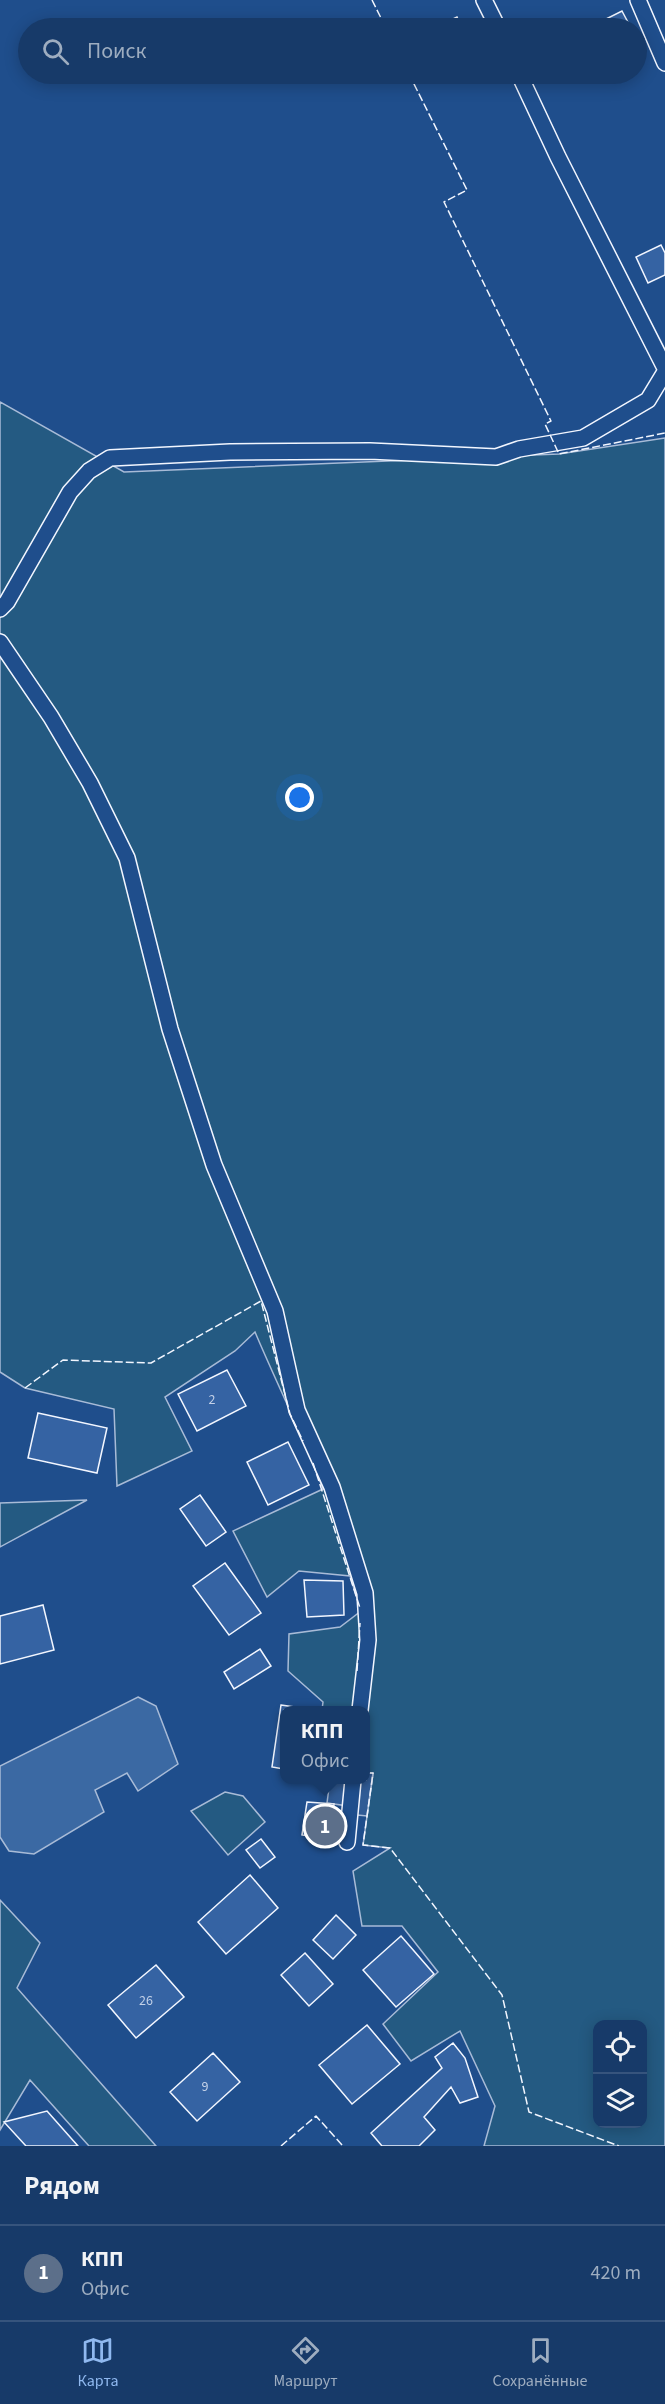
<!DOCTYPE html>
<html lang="ru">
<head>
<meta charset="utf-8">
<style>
	body { margin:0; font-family:"Source Sans 3",sans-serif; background:#244571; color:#f1f3f6 }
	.controls { position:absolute; right:18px; bottom:18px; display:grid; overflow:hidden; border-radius:12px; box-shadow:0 3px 15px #0003 }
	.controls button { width:54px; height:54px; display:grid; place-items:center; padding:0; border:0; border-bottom:2px solid #36547d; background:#173a69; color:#f1f3f6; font:30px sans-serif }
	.you { position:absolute; left:300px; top:798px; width:21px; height:21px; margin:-15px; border:4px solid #fff; border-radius:50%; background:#1a73e8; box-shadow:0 0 0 9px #1a73e833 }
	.badge { display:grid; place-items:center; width:39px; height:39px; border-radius:50%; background:#90b9f0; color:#fff; font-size:20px; font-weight:700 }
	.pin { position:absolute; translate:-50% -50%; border:3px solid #fff; box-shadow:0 2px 6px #0006 }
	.popup { position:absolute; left:280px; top:1706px; width:90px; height:78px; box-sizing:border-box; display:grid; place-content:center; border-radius:12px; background:#173a69; filter:drop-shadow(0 2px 4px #0005); font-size:20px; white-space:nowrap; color:#9eadc0 }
	.popup b { font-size:22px; color:#f1f3f6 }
	.popup::after { content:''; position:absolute; left:50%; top:100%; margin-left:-12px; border:12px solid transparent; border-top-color:#173a69 }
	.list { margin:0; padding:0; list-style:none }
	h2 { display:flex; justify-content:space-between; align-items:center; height:78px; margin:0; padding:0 24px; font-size:26px }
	h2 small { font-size:20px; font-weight:400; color:#9eadc0 }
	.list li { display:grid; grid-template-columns:39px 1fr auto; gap:18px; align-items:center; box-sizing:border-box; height:96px; padding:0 24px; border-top:2px solid #36547d }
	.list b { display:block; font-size:22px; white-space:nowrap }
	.list p { margin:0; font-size:20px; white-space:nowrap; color:#9eadc0 }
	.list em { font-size:20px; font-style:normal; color:#9eadc0 }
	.icon { flex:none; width:33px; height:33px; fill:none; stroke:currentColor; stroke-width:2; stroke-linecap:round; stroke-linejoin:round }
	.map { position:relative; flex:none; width:665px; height:2146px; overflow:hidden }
	.search { position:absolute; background:#173a69; box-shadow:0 3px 15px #0003; left:18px; right:18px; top:18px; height:66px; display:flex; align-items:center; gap:15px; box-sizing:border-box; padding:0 21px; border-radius:33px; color:#9eadc0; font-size:22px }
	.sheet { height:174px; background:#173a69 }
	nav { display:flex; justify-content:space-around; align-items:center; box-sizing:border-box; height:84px; border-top:2px solid #36547d; background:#173a69; font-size:16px; color:#9eadc0 }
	nav a { display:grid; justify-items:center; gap:3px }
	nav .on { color:#90b9f0 }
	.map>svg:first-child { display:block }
	.green { fill:#245a82; stroke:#a8bbd7; stroke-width:1.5; fill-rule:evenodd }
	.parking { fill:#305b95; stroke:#a8bbd7; stroke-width:1.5 }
	.water { fill:#3b69a3; stroke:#a8bbd7; stroke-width:1.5 }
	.building { fill:#3563a3; stroke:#f2f6ff; stroke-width:1.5 }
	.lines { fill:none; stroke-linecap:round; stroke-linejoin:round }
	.street-casing { stroke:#f2f6ff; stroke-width:18 }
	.street { stroke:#1f4e8c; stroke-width:15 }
	.fence { stroke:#f2f6ff; stroke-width:1.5; stroke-dasharray:8 3; stroke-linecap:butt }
	.labels { text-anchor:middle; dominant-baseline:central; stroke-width:4.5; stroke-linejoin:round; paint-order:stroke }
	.number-label { font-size:14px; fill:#c3d1e8 }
</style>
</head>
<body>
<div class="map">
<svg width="665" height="2146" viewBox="0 0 665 2146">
	<rect width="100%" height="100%" fill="#1f4e8c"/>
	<path class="green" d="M0,402L124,472L559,454L665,438V2146H484L495,2106L460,2031L411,2061L383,2024L438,1972L402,1926H362L353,1871L390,1848L363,1845L373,1774L366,1773V1710H322L323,1702L288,1671L289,1634L340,1627L361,1611L350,1576L299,1571L267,1597L233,1531L323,1489C303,1436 277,1384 255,1332L235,1351L165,1397L192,1451L117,1486L114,1409L25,1388L0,1372ZM598,2024H642V2124H598Z
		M87,1500L0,1547V1503Z
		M225,1792L243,1796L265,1822L228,1855L191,1811Z
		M0,1900L40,1943L17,1988L156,2146H89L30,2080L0,2130Z"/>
	<path class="parking" d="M366,1773H373L367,1816L347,1814L348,1806L327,1803L330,1780H366Z"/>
	<path class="water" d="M138,1697L156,1706L178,1764L138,1791L127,1773L95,1790L104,1812L34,1854L9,1851L0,1837V1766Z"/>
	<path class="building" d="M622,11L631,28H594L592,26Z
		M457,17L462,28H434Z
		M661,245L665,253V275L648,283L636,257Z
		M227,1370L246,1406L197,1431L178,1394Z
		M38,1413L107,1428L97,1473L28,1458Z
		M288,1442L309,1485L268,1505L247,1462Z
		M200,1495L226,1532L206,1546L180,1509Z
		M225,1563L261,1613L229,1635L193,1586Z
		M304,1580L343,1581L344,1615L307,1617Z
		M43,1605L54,1650L0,1664V1616Z
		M260,1649L271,1666L234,1689L224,1672Z
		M281,1705L309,1709L284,1710V1769L272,1767Z
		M307,1802L334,1804L333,1816L347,1817L344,1842L302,1835Z
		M261,1839L275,1857L260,1868L246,1850Z
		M250,1875L278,1908L226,1954L198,1922Z
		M336,1915L356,1935L333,1959L313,1940Z
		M401,1936L434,1974L396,2007L363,1970Z
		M305,1953L333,1984L309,2006L281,1975Z
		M156,1965L184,1997L136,2038L108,2005Z
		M367,2025L400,2064L352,2104L319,2065Z
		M453,2043L465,2058L478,2097L460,2103L451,2087L424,2117L435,2130L419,2146H382L371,2133L442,2068L435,2057Z
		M213,2053L240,2082L197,2121L170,2092Z
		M47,2111L78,2146H26L4,2122Z"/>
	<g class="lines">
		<defs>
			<path id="street" d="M484,0L498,28
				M638,0L665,63
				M519,74L558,157L665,368
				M0,609L7,602L70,492L89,471L110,458L230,452L370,451L496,457L519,449L583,438L648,400L665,372
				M0,642L51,717L90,783L127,858L170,1029L214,1165L275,1311L297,1410L332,1487L365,1593L368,1640L360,1710
				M347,1842L353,1780"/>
		</defs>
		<use href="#street" class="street-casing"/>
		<use href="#street" class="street"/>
		<path class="fence" d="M372,0L386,28
			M409,74L467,190L444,202L551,421L545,424L559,454L665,433
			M25,1388L63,1360L151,1363L261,1301L290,1414L303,1441
			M313,1463L360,1608
			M357,1671L360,1623
			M366,1773H373L363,1845L390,1848L502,1995L529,2112L619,2146
			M281,2146L316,2116L343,2146"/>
	</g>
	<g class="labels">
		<g class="number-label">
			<text x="212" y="1400">2</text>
			<text x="146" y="2001">26</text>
			<text x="205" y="2087">9</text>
		</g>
	</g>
</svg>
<div class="controls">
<button><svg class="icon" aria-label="locate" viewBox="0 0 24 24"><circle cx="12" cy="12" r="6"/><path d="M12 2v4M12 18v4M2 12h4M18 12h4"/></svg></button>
<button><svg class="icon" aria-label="layers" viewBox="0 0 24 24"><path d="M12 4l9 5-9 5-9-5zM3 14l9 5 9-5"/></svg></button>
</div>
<div class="you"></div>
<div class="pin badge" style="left:325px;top:1826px;background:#5c6f8a">1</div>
<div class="popup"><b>КПП</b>Офис</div>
<div class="search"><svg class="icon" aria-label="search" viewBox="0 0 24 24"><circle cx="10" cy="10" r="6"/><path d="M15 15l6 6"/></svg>Поиск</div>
</div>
<section class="sheet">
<h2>Рядом<small></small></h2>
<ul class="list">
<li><span class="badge" style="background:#5c6f8a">1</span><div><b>КПП</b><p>Офис</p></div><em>420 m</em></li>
</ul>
</section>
<nav>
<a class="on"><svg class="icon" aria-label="map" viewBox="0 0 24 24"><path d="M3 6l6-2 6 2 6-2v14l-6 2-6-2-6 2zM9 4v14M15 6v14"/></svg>Карта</a>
<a><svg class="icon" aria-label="directions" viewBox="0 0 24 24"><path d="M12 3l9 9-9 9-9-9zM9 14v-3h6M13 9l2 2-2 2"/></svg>Маршрут</a>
<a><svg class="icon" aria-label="saved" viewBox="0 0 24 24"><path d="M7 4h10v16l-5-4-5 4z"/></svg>Сохранённые</a>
</nav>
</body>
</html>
